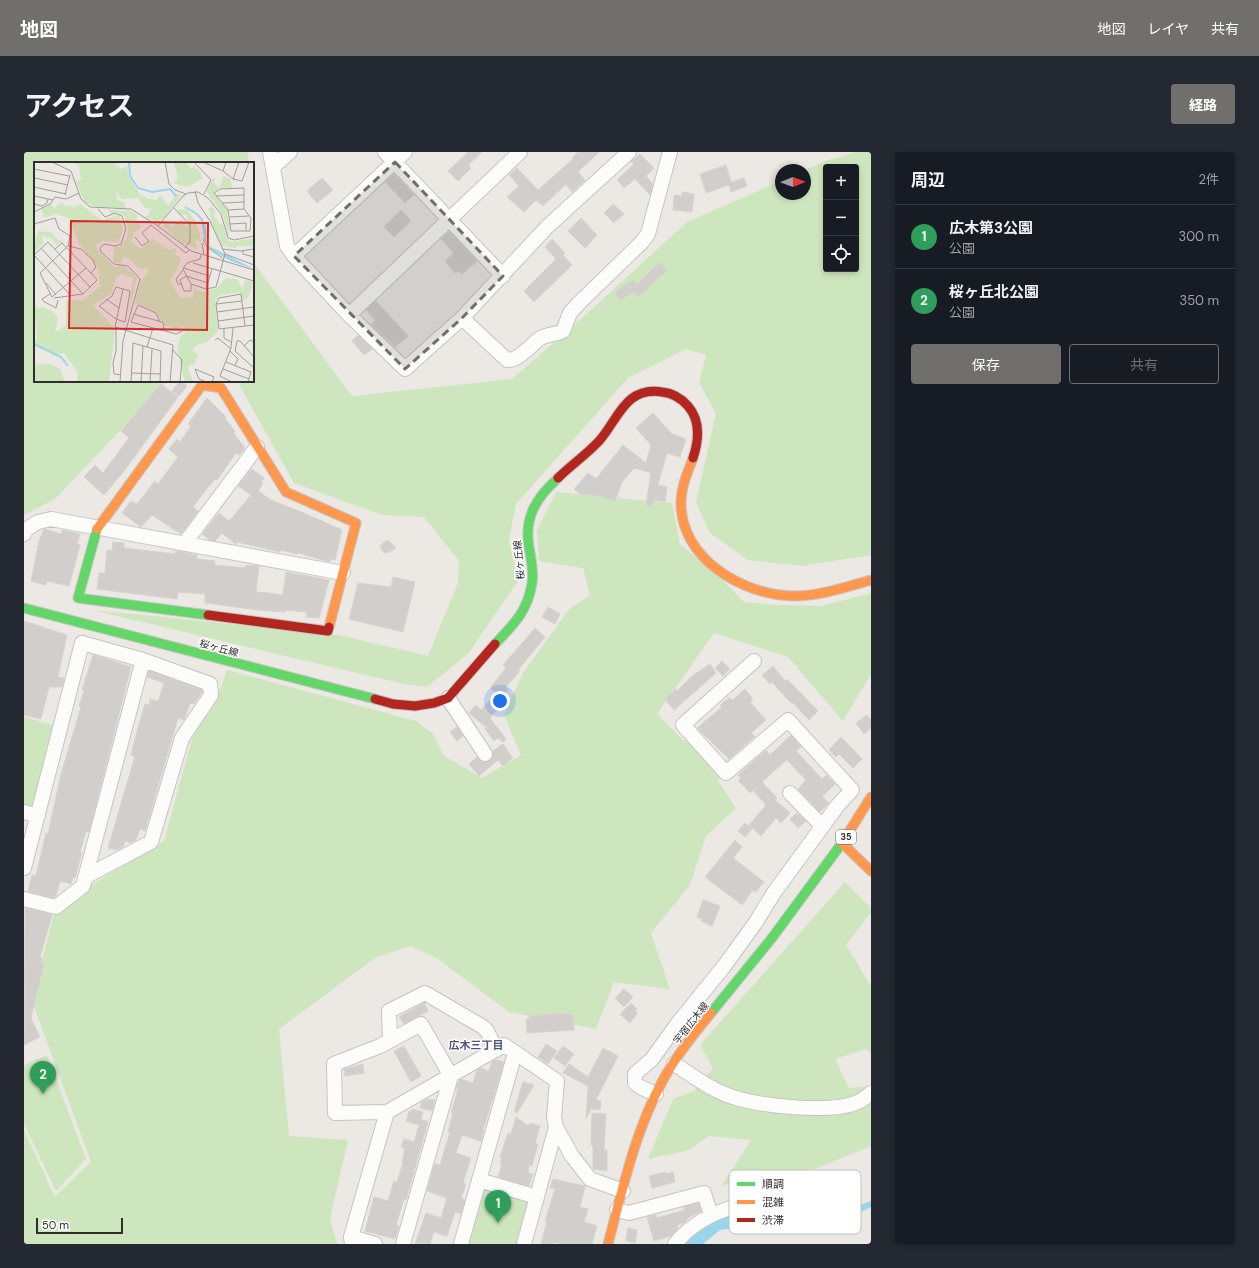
<!DOCTYPE html>
<html lang="ja">
<head>
<meta charset="utf-8">
<style>
	body { margin:0; font-family:"DM Sans","Noto Sans JP",sans-serif; background:#242831; color:#f1f3f6 }
	.controls { position:absolute; right:12px; top:12px; display:grid; overflow:hidden; border-radius:4px; box-shadow:0 2px 6px #0003 }
	.controls button { width:36px; height:36px; display:grid; place-items:center; padding:0; border:0; border-bottom:1px solid #363941; background:#171b24; color:#f1f3f6; font:20px sans-serif }
	.compass { position:absolute; left:751px; top:12px; width:36px; height:36px; border-radius:50%; background:#171b24; box-shadow:0 2px 6px #0003; rotate:89deg }
	.scale { position:absolute; left:12px; bottom:10px; width:87px; box-sizing:border-box; padding-left:4px; border:2px solid #2e2e2e; border-top:0; font-size:11px; line-height:14px; white-space:nowrap; color:#2e2e2e; -webkit-text-stroke:3px #fff; paint-order:stroke }
	.you { position:absolute; left:476px; top:549px; width:14px; height:14px; margin:-10px; border:3px solid #fff; border-radius:50%; background:#1a73e8; box-shadow:0 0 0 6px #1a73e833 }
	.badge { display:grid; place-items:center; width:26px; height:26px; border-radius:50%; background:#706f6e; color:#fff; font-size:13px; font-weight:700 }
	.pin { position:absolute; translate:-50% -33px; filter:drop-shadow(0 1px 2px #0008) }
	.pin::after { content:''; position:absolute; top:21px; width:14px; height:12px; background:inherit; clip-path:polygon(0 0,100% 0,50% 100%) }
	.list { margin:0; padding:0; list-style:none }
	h2 { display:flex; justify-content:space-between; align-items:center; height:52px; margin:0; padding:0 16px; font-size:17px }
	h2 small { font-size:13px; font-weight:400; color:#9ea1a6 }
	.list li { display:grid; grid-template-columns:26px 1fr auto; gap:12px; align-items:center; box-sizing:border-box; height:64px; padding:0 16px; border-top:1px solid #363941 }
	.list b { display:block; font-size:15px; white-space:nowrap }
	.list p { margin:0; font-size:13px; white-space:nowrap; color:#9ea1a6 }
	.list em { font-size:13px; font-style:normal; color:#9ea1a6 }
	.actions { display:flex; gap:8px; padding:12px 16px }
	.actions a { flex:1; padding:9px 0; border:1px solid #706f6e; border-radius:4px; text-align:center; font-size:14px; color:#706f6e }
	.actions .main { background:#706f6e; color:#fff }
	.icon { flex:none; width:22px; height:22px; fill:none; stroke:currentColor; stroke-width:2; stroke-linecap:round; stroke-linejoin:round }
	.map { position:relative; flex:none; width:847px; height:1092px; overflow:hidden; border-radius:4px }
	header { display:flex; align-items:center; gap:24px; box-sizing:border-box; height:56px; padding:0 20px; background:#706f6e; color:#fff }
	header strong { font-size:19px }
	nav { display:flex; gap:22px; margin-inline-start:auto; font-size:14px }
	.intro { display:flex; align-items:center; justify-content:space-between; box-sizing:border-box; height:96px; padding:0 24px }
	h1 { margin:0; font-size:28px }
	.button { padding:10px 18px; border-radius:4px; background:#706f6e; color:#fff; font-size:14px; font-weight:700 }
	main { display:flex; gap:24px; padding:0 24px }
	aside { flex:1; background:#171b24; border-radius:4px; box-shadow:0 2px 6px #0003 }
	.map>svg:first-child { display:block }
	.green { fill:#cee6be; fill-rule:evenodd }
	.water { fill:#99d6ec }
	.building { fill:#d1cecb; stroke:#d7d4d0 }
	.lines { fill:none; stroke-linecap:round; stroke-linejoin:round }
	.street-casing { stroke:#c5c4c5; stroke-width:16 }
	.fast-casing { stroke:#c5c4c5; stroke-width:11 }
	.slow-casing { stroke:#c5c4c5; stroke-width:11 }
	.jam-casing { stroke:#c5c4c5; stroke-width:11 }
	.street { stroke:#fcfcfb; stroke-width:14 }
	.fast { stroke:#63d668; stroke-width:9 }
	.slow { stroke:#ff974d; stroke-width:9 }
	.jam { stroke:#b3261e; stroke-width:9 }
	.marked { fill:#706f6e; fill-opacity:0.2; stroke:#706f6e; stroke-width:3; stroke-dasharray:8 5; stroke-linejoin:round }
	.labels { text-anchor:middle; dominant-baseline:central; stroke-width:3; stroke-linejoin:round; paint-order:stroke }
	.shield { fill:#fff; stroke:#6d6d6d; stroke-width:1 }
	.shield-label { font-size:9px; font-weight:bold; fill:#2e2e2e }
	.street-label { font-size:10px; fill:#2e2e2e; stroke:#fff }
	.neighbourhood-label { font-size:11px; font-weight:bold; fill:#4d5680; stroke:#fff }
	.inset-river { fill:none; stroke:#99d6ec; stroke-width:2 }
	.inset-road { fill:none; stroke:#a09e9b; stroke-width:1 }
	.view { fill:#d62828; fill-opacity:0.15; stroke:#d62828; stroke-width:2 }
	.inset-edge { fill:none; stroke:#2e2e2e; stroke-width:2 }
	.key { fill:#fff; stroke:#c0c0c0; stroke-width:1 }
	.key-label { font-size:11px; fill:#2e2e2e }
</style>
</head>
<body>
<header>
<strong>地図</strong>
<nav><a>地図</a><a>レイヤ</a><a>共有</a></nav>
</header>
<div class="intro"><h1>アクセス</h1><a class="button">経路</a></div>
<main>
<div class="map">
<svg width="847" height="1092" viewBox="0 0 847 1092">
	<rect width="100%" height="100%" fill="#ece8e4"/>
	<path class="green" d="M0,0H224L225,11H11V229H143L31,347L0,363Z
		M832,0H847V403L778,414L724,408L686,381L672,350L692,261L675,231L682,203L662,197L604,226L492,352L485,388L494,429L444,502L403,535L375,531L68,458L315,483L404,504L434,431L435,409L400,365L358,363L270,331L213,229H229V110L328,244L488,227L566,159L663,70L757,29V42H781V18L804,8ZM802,15H832V117H802Z
		M532,340L648,351L656,392L696,425L720,450L753,453L798,454L847,441V522L819,569L764,505L690,481L633,562L660,589L662,586L696,626L694,629L712,656L682,684L666,733L627,781L646,837L590,830L572,877L485,860L414,807L387,794L351,806L255,877L265,984L324,988L306,1067L313,1092H0V978L31,1045L67,1010L8,849L32,754L140,689L170,579L194,543L203,518L392,569L409,582L420,604L458,626L497,603L480,563L499,521L546,456L566,443L559,416L515,409L513,378Z
		M0,565L32,574L11,652L3,657L0,656Z
		M821,730L847,756V760L822,793L847,834V901L842,897L811,907L825,936L847,934V994L793,1016L750,1029L698,1033L727,988L685,984L666,998L624,1007L649,947L670,939L689,916L676,893Z
		M23,903L62,1007L32,1039L0,972V913Z
		M464,1033L507,1050L495,1092H442L457,1036Z"/>
	<path class="water" d="M847,1049V1055L818,1070L746,1072L696,1078L679,1092H658L670,1080L691,1068L724,1059L795,1063L823,1057Z"/>
	<path class="building" d="M444,0H458L444,13L447,16L434,29L424,19Z
		M554,0H575L554,20L561,28L548,40L542,32L519,54L512,48L500,60L483,45L495,34L485,23L493,16L514,38L549,7L548,6Z
		M616,2L630,16L622,24L629,32L626,43L611,27L600,36L593,28L610,12L607,10Z
		M702,13L707,30L720,26L723,34L707,40L705,33L682,41L676,22Z
		M370,22L390,43L381,51L361,30Z
		M298,26L309,38L293,51L283,39Z
		M658,40L670,42L668,60L649,58L650,43L658,44Z
		M589,52L600,62L590,71L580,61Z
		M377,58L387,69L370,85L360,75Z
		M557,66L573,83L561,96L544,79Z
		M425,80L453,109L438,122L434,119L431,121L421,109L430,101L417,87Z
		M528,87L541,101L539,103L548,113L510,150L500,139L532,107L521,95Z
		M636,110L643,118L614,145L610,140L596,148L591,140L609,128L613,132Z
		M352,149L384,184L371,195L347,172L351,168L342,158Z
		M334,183L348,197L340,203L328,189Z
		M156,229L163,234L155,244L148,239Z
		M137,232L154,245L100,319L80,343L60,325L71,313L79,321L105,286L97,279Z
		M183,246L199,262L202,266L201,267L205,271L211,280L210,282L221,296L215,303L212,301L193,328L191,327L181,339L169,355L174,359L157,382L128,363L117,375L98,361L107,349L113,352L131,329L134,332L154,305L145,297L153,287L156,290L167,274L164,272Z
		M629,261L648,282L662,287L656,305L643,301L634,333L643,335L641,350L630,348L628,354L622,353L627,321L610,316L598,330L591,349L576,344L558,342L557,343L550,337L564,321L572,327L599,293L622,311L627,293L612,276Z
		M228,317L240,326L237,330L239,331L234,339L247,348L275,359L318,378L311,408L307,407L306,410L274,401L273,402L257,398L256,400L213,390L212,392L198,381L191,389L186,388L178,382L195,361L205,369L227,343L214,334Z
		M20,377L37,382L38,378L56,382L53,392L56,393L45,434L23,429L22,433L7,429L15,389Z
		M361,389H365L372,396L363,401L359,400L356,394Z
		M89,390L100,391V396L151,402V399L173,403V407L191,409V413L221,416L222,413L235,414L232,440H236L259,443L262,420L305,428L295,466L282,465L283,460L261,458V460L234,458L181,451V442L154,440L153,447L73,437L75,421H81L83,398L88,399Z
		M369,425L391,430L379,480L325,467L334,431L367,435Z
		M524,455L536,462L531,472L518,465Z
		M0,469L43,483L34,525L40,526L38,535H25L17,567L0,563Z
		M511,476L521,485L494,518L496,519L482,535L484,538L477,546L466,536L482,516L479,513Z
		M69,503L107,515L65,680L62,679L56,700H58L51,726L49,725L47,732L36,729L32,744L30,746L4,739L8,723L12,724L22,681L24,682L37,622L57,555L55,554L60,539L58,538Z
		M698,509L706,517L699,524L691,516Z
		M686,512L692,521L650,558L641,547L652,537L653,539L668,524Z
		M749,514L761,529L763,527L794,559L785,568L768,550L767,551L748,530L746,532L738,523Z
		M125,519L178,538V540L170,552L166,551L160,568L154,566L121,679L116,677L112,688L107,691L101,689L99,695L93,698L84,696L111,604L107,603L115,572L121,552L125,553L126,547L134,549L140,531L123,525Z
		M721,537L729,547L726,550L742,568L727,581L731,584L705,607L673,576L698,555L696,553L705,546L709,548Z
		M468,546L476,554L466,566L482,587L479,590L474,586L470,589L461,577L463,576L445,561L452,553L457,558Z
		M843,563L847,568V576L840,582L832,571Z
		M433,575L439,584L433,589L426,580Z
		M767,583L777,595L772,599L798,627L802,623L811,632L798,645L805,651L796,660L774,637L782,628L763,608L760,610L738,630L753,646L751,648L766,661L757,671L752,666L737,684L725,673L742,653L729,638L726,641L714,628L717,626L714,623L742,598L746,603Z
		M817,585L838,607L829,616L815,602L812,605L805,598Z
		M479,592L489,606L479,614L474,608L455,624L445,612L453,605L458,610L465,609L469,605V599Z
		M773,661L782,669L774,676L766,667Z
		M721,671L728,677L721,685L714,679Z
		M711,688L718,695L709,706L740,730L732,740L729,738L718,753L681,725Z
		M679,748L696,754L688,774L677,769L678,767L673,765Z
		M1,756L28,763L16,805L18,806L17,810L20,811L7,866L16,885L0,893Z
		M600,837L609,845L600,855L591,846Z
		M400,851L404,859L380,872L375,865Z
		M607,851L613,857L611,859L614,861L606,871L596,862Z
		M546,861V863H549L550,878L503,881L502,867H505V864Z
		M522,892L533,899L524,912L514,905Z
		M380,894L397,924L387,930L370,899Z
		M539,894L550,902L541,914L530,906Z
		M579,896L594,904L572,948L577,949L576,958L567,957L562,967L564,934L539,921L545,912L564,925Z
		M472,908L480,910L459,978H460L457,989L438,983L432,1001L447,1006L439,1031L442,1032L437,1046L441,1048L437,1062L431,1060L423,1084L410,1080L406,1092H391L402,1061L417,1066L423,1046L403,1039L411,1012L416,1013L426,980H424L429,961H427L434,937L432,936L435,929L437,927L449,931L453,918L456,916L465,919L468,909Z
		M339,912L340,921L321,924L320,917Z
		M499,930L510,933L493,961L490,959Z
		M404,947L411,948L408,959L396,956L398,950Z
		M388,957L399,960L397,967L404,970L382,1048L380,1047L372,1073L375,1074L371,1087L341,1079L350,1045L364,1049L370,1029L373,1030L379,1011L378,1010L381,997L377,995L380,987L390,990L395,973L382,969L385,959L387,960Z
		M568,961L582,962L580,998H583V1019L569,1017V994L567,993Z
		M492,965L504,974L506,971L516,974L511,991L514,992L508,1014L505,1013L504,1021L509,1022L505,1034L474,1025L478,1012L476,1011L478,1006L476,1005L484,981L487,982Z
		M641,1020L642,1022L649,1020L651,1030L628,1036L625,1024Z
		M529,1027L561,1034L556,1055L564,1057L560,1070L573,1074L568,1092H537L529,1090V1092H517L523,1069H521L531,1037L526,1036Z
		M674,1051L677,1059L665,1065L660,1071L653,1073L654,1076L647,1084L630,1089L623,1065L632,1063L633,1066L661,1058L660,1055Z
		M604,1076L613,1078L611,1091L602,1089Z"/>
	<g class="lines">
		<defs>
			<path id="street" d="M246,0L263,94L270,104L325,163L381,217L438,166
				M361,0L479,124
				M605,0L523,75L438,166L483,208C494,209 506,194 515,187C522,182 531,183 539,179L546,161L556,150L618,90L624,82L646,0
				M250,14L266,0
				M270,104L381,0
				M325,163L496,0
				M0,382L1,378L14,370L27,367L319,421
				M160,392L233,295
				M424,546L461,602
				M766,641L798,674
				M0,660L14,664
				M0,716L58,491L119,508L186,532L187,543L158,586L127,690L61,725
				M0,747L32,755L59,734L119,508
				M366,889L365,859L401,841L459,875L463,879L472,898
				M650,912C668,923 688,939 709,945C737,954 807,962 834,950C839,948 843,944 847,941
				M632,942L616,935L611,931V922L628,907L654,871L701,813L732,770L749,742L814,653L828,638L764,568L702,621L659,573L730,509
				M363,960L311,961L310,912L356,894L397,872L427,924L379,1092
				M455,1028L513,1045
				M593,1058L605,1061L680,1041L687,1063
				M327,1085L351,1092
				M328,1092L327,1085L363,960L480,893L533,929L530,965L532,975L548,1004L566,1027L599,1039
				M437,1092L491,901
				M500,1092L532,975
				M651,1092C670,1068 696,1057 725,1051"/>
			<path id="fast" d="M73,377L54,446L184,463
				M0,456L351,547
				M471,492C489,473 504,459 508,431C510,419 507,407 505,395C500,365 512,346 534,326
				M687,861L748,786L818,691"/>
			<path id="slow" d="M178,233L197,236L262,340L332,371L305,475
				M669,306C664,320 657,334 657,350C656,406 718,443 769,444C796,444 822,435 847,428
				M73,377L178,233
				M847,645L818,691L847,719
				M584,1092C599,1036 611,979 639,928C652,904 670,882 687,861"/>
			<path id="jam" d="M534,326C547,313 562,303 575,289C594,268 601,234 638,240C648,241 657,246 664,254C677,269 675,288 669,306
				M184,463L304,479L305,475
				M351,547L369,552L391,554L410,551L424,546L471,492"/>
		</defs>
		<use href="#street" class="street-casing"/>
		<use href="#fast" class="fast-casing"/>
		<use href="#slow" class="slow-casing"/>
		<use href="#jam" class="jam-casing"/>
		<use href="#street" class="street"/>
		<use href="#fast" class="fast"/>
		<use href="#slow" class="slow"/>
		<use href="#jam" class="jam"/>
	</g>
	<path class="marked" d="M371,10L479,124L438,166L381,217L270,104Z"/>
	<g class="labels">
		<rect class="shield" x="812" y="678" width="20" height="14" rx="3"/>
		<g class="shield-label">
			<text x="822" y="685">35</text>
		</g>
		<g class="street-label">
			<text transform="translate(495 408) rotate(-95)">桜ヶ丘線</text>
			<text transform="translate(195 496) rotate(15)">桜ヶ丘線</text>
			<text transform="translate(667 871) rotate(-52)">宇宿広木線</text>
		</g>
		<g class="neighbourhood-label">
			<text x="452" y="893">広木三丁目</text>
		</g>
	</g>
	<g transform="translate(10 10)">
		<rect width="220" height="220" fill="#ece8e4"/>
		<path d="M39,0H80L87,7L93,4L95,15L107,34L123,39L126,33L134,43L143,32L147,33L131,55L123,60L112,55L118,47L111,46L104,36L87,37L82,28L83,38L90,40L92,46L62,45L50,40L42,19L47,18L45,4ZM139,0H152L156,6L160,5L165,9L169,16L154,25L139,21L143,18V12ZM190,14L197,18L198,26H186L179,31L193,48L196,68L194,73L189,53L173,30L179,16H181L180,21L185,26ZM29,41L32,45L37,43L39,46L46,42L68,58L83,53L86,55L89,69L84,80L69,79L61,83L65,90L80,105L90,104L103,116L93,158L99,116L87,112L82,116L77,132L59,143L81,167L75,220H43L44,211L30,191L21,193L0,184V180L3,177L0,142L3,146L10,145L19,150L24,156L21,169H25L32,163V138H49L66,125L64,105L45,82L35,56L22,52L9,56L8,47L17,42L21,47L24,42ZM169,44L174,48L177,44L182,50L179,52L186,62L189,63L193,78L198,80L220,76V84H204L202,86L187,84L176,57V50ZM144,47L153,48L161,58L166,74L167,80L161,77L163,89L152,81L149,83L129,64L132,60L137,64L148,57L151,65L154,64L153,53H147L143,50ZM75,48L97,49L104,54L102,60L108,64L100,71L97,80L107,87L119,77L135,88L142,86L141,93L147,96L144,107L136,119L146,136L159,135L160,127L170,130L183,126L192,116L203,117L208,126L212,118L217,119L218,125L214,136L209,139L206,130L186,133L181,138L184,170L173,180L163,183L158,188L164,193L160,203L157,202L154,206L159,220H151L143,187L146,175L151,171L149,164L142,167L130,163L122,150L101,141L107,118L115,110L112,105L107,107L92,95L88,96V102L79,100L80,85L86,84L93,76L94,66L90,53L82,50L76,53ZM3,69L17,70L24,78L31,79L22,83L19,77L8,74L9,81L0,90L2,76L4,73ZM16,202L26,207L31,220H0V203Z" fill="#cee6be"/>
		<path d="M167,55L172,65V80L175,84L220,107L197,99L176,87L170,77Z" fill="#99d6ec"/>
		<path class="inset-river" d="M95,0L96,14L104,26L118,30L136,27L142,34M151,45L163,52L169,59M0,182L27,195L34,204"/>
		<path class="inset-road" d="M18,0L37,9L47,37L56,45L97,47L124,64L149,34L154,31L164,30L174,36L187,52L194,76L200,78L220,74M131,0L135,22L141,28L152,32M160,0L177,18L170,32M169,0L189,9L192,0M0,7L35,14M189,9L199,17L205,0M1,16L34,23M199,17L208,19L215,0M0,25L32,32M210,26V47L217,56L216,69H197L194,48L180,31L186,27ZM161,29L164,41L176,59L191,92L182,125L172,127L157,122L149,107L153,101L166,97L167,93M31,33L36,13M0,34L19,38M182,34L210,33M189,41L210,40M0,42L8,44L13,41L14,37M140,46L156,63V79L151,86M64,47L71,55L81,51L88,54L92,67L87,82L81,84L70,82L66,86L67,90L80,102L94,104L106,117L89,179L86,220M194,48L210,47M0,50L16,42L21,35L32,37L45,31M195,55L215,54M0,62L21,56L25,67L36,74L34,84L6,111L18,135L52,106M196,62L212,61V69M124,64L157,89L220,108M101,75L108,84L115,79L108,71L117,63L152,91L155,88M169,77L173,85L190,97M7,86L49,132M21,87L28,81L57,111L62,105L59,98L47,87L34,84M188,87L207,89L220,87M209,89V92L220,95M191,92L220,103M0,93L14,80L56,125M0,93L37,134M170,93L168,82H170M159,101L220,119M149,106L176,114M12,121L22,133M148,122H144L142,117L149,108M157,122V129H150L146,118L152,114L174,121M82,125L96,129L91,160L82,157L65,144L78,134ZM89,127L81,165L139,183L136,220M172,127L178,107M16,132L8,137L9,139L22,146L24,138M20,136L49,132L63,118L57,111M72,137L85,146M182,142L208,139M183,150L220,145M99,152L128,160L130,163L129,168M184,159L220,154M126,160L122,151L104,143L97,160L142,172L149,169M211,164L207,132L185,136L182,142L185,167L220,163M82,167V189L79,201L80,212L87,213M190,167V176L197,180M181,178L184,176L197,187M210,184L216,178L220,180M113,185L119,166M138,187L148,198L146,220M196,189L204,197L201,203M220,195L206,179H203L201,189L220,206M192,200L217,210L214,220M189,207L215,217M97,211L126,212M97,220L99,181L127,189L126,220M107,220L109,184M116,220L118,187M172,220L165,217L161,207L180,215L178,220M198,220L186,214L197,186L199,166"/>
		<path class="view" d="M37,59L174,61L173,168L35,166Z"/>
		<rect width="220" height="220" class="inset-edge"/>
	</g>
	<rect x="705" y="1018" width="132" height="64" rx="6" class="key"/>
	<rect x="713" y="1030" width="18" height="4" fill="#63d668"/>
	<rect x="713" y="1048" width="18" height="4" fill="#ff974d"/>
	<rect x="713" y="1066" width="18" height="4" fill="#b3261e"/>
	<g class="key-label">
		<text x="738" y="1036">順調</text>
		<text x="738" y="1054">混雑</text>
		<text x="738" y="1072">渋滞</text>
	</g>
</svg>
<div class="controls">
<button>+</button>
<button>−</button>
<button><svg class="icon" aria-label="locate" viewBox="0 0 24 24"><circle cx="12" cy="12" r="6"/><path d="M12 2v4M12 18v4M2 12h4M18 12h4"/></svg></button>
</div>
<svg class="compass" viewBox="-18 -18 36 36"><path d="M0-13l5 13h-10z" fill="#e53935"/><path d="M0 13l5-13h-10z" fill="#9ea1a6"/></svg>
<div class="scale">50 m</div>
<div class="you"></div>
<div class="pin badge" style="left:474px;top:1071px;background:#2e9e5b">1</div>
<div class="pin badge" style="left:19px;top:942px;background:#2e9e5b">2</div>
</div>
<aside>
<h2>周辺<small>2件</small></h2>
<ul class="list">
<li><span class="badge" style="background:#2e9e5b">1</span><div><b>広木第3公園</b><p>公園</p></div><em>300 m</em></li>
<li><span class="badge" style="background:#2e9e5b">2</span><div><b>桜ヶ丘北公園</b><p>公園</p></div><em>350 m</em></li>
</ul>
<div class="actions"><a class="main">保存</a><a>共有</a></div>
</aside>
</main>
</body>
</html>
